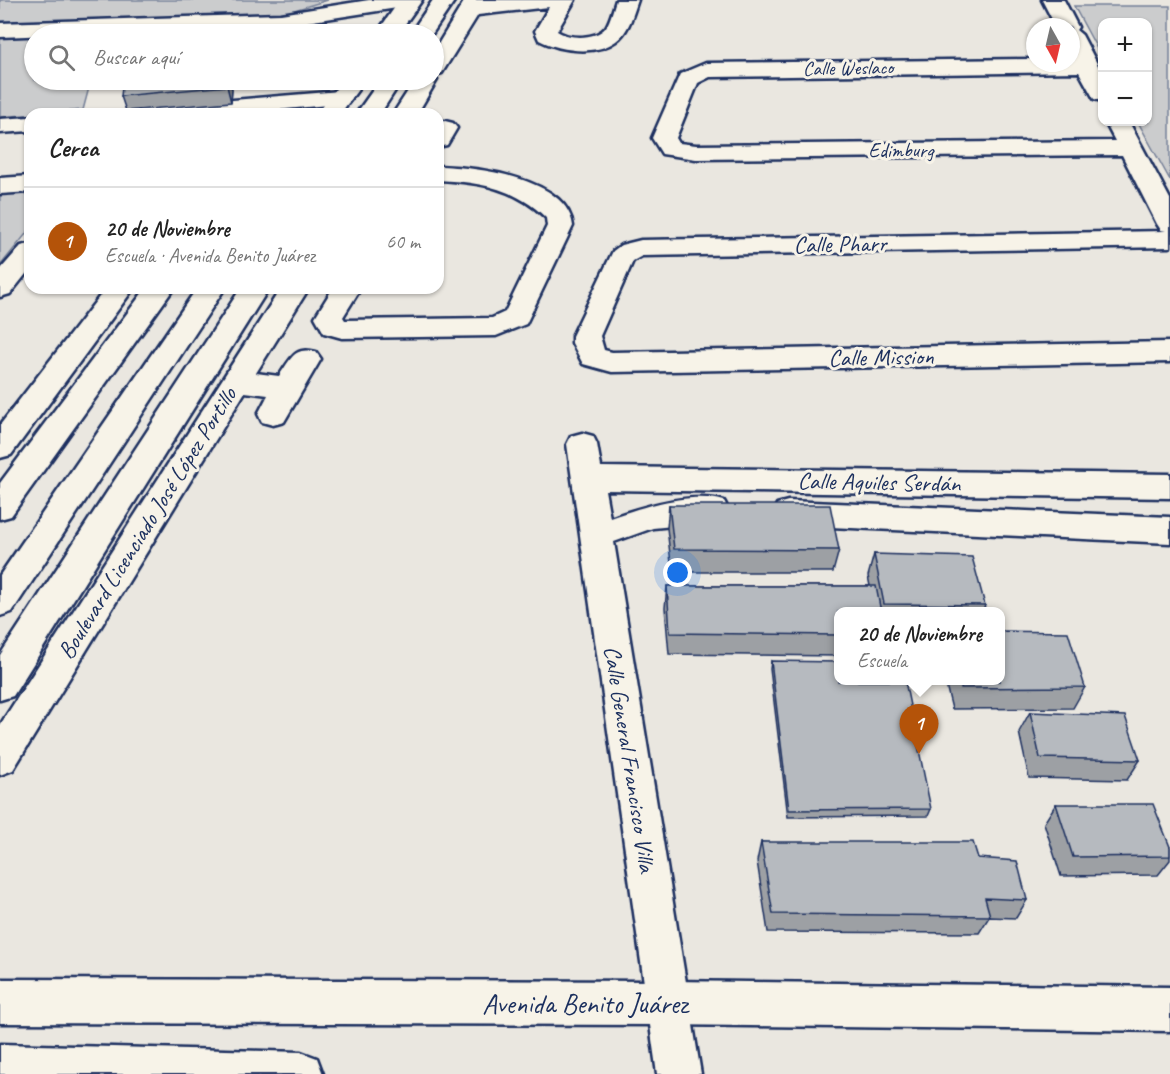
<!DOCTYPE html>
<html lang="es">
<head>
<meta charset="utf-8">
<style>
	body { margin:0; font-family:Caveat,sans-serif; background:#f2f2f2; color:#222 }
	.controls { position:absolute; right:18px; top:18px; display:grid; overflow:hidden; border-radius:12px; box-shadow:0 2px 4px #0004 }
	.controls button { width:54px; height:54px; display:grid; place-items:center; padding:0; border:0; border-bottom:2px solid #e0e0e0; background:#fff; color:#222; font:30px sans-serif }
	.compass { position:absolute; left:1026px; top:18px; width:54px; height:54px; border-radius:50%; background:#fff; box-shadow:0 2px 4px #0004; rotate:172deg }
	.you { position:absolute; left:678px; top:573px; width:21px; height:21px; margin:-15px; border:4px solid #fff; border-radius:50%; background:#1a73e8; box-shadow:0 0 0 9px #1a73e833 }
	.badge { display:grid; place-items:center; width:39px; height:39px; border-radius:50%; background:#b45309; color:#fff; font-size:20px; font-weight:700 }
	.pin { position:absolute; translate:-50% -50px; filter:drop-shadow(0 2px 3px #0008) }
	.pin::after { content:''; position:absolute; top:32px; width:21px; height:18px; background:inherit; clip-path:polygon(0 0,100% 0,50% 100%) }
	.popup { position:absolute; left:834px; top:607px; width:171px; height:78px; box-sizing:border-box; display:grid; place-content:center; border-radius:12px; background:#fff; filter:drop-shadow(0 2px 4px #0005); font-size:20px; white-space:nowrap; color:#767676 }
	.popup b { font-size:22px; color:#222 }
	.popup::after { content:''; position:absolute; left:50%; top:100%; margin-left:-12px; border:12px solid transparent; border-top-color:#fff }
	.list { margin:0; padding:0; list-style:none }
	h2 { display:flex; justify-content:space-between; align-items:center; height:78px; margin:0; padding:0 24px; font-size:26px }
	h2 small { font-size:20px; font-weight:400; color:#767676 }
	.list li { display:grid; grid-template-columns:39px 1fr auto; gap:18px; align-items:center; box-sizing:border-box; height:108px; padding:0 24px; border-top:2px solid #e0e0e0 }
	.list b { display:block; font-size:22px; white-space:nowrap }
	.list p { margin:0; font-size:20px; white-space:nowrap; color:#767676 }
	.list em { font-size:20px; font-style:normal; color:#767676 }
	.icon { flex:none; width:33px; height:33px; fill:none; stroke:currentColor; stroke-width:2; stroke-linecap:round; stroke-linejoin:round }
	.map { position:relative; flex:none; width:1170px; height:1074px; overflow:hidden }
	.search { position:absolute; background:#fff; box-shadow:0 2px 4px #0004; left:24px; top:24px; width:420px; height:66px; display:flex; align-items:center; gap:15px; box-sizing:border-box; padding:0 21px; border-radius:33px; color:#767676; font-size:22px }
	.panel { position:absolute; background:#fff; box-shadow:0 2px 4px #0004; left:24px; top:108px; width:420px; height:186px; border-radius:18px }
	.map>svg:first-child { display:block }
	.green { fill:#cbcccd; stroke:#737e96; stroke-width:1.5 }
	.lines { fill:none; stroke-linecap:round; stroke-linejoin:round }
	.minor-casing { stroke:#1b2f5e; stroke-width:5 }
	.major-casing { stroke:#1b2f5e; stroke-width:5 }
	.highway-casing { stroke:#1b2f5e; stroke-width:5 }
	.minor { fill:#f7f3e8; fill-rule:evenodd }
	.major { fill:#f7f3e8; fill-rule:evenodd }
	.highway { fill:#f7f3e8; fill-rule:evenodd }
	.wall { fill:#9da0a4; stroke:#1b2f5e; stroke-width:1.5 }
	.shaded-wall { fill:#7f8286; stroke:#1b2f5e; stroke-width:1.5 }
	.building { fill:#b6babf; stroke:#1b2f5e; stroke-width:1.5 }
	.labels { text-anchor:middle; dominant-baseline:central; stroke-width:6; stroke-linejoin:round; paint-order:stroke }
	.far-street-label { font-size:20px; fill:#1b2f5e; stroke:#f7f3e8 }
	.street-label { font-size:24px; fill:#1b2f5e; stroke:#f7f3e8 }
	.near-street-label { font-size:28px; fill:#1b2f5e; stroke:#f7f3e8 }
</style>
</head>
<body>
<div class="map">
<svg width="1170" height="1074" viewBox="0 0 1170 1074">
	<rect width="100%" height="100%" fill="#eae7e0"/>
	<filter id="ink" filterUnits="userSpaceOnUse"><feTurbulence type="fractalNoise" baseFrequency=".0167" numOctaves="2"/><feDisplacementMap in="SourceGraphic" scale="12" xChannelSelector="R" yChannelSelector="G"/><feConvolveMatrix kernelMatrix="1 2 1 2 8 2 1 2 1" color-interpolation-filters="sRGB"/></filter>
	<g filter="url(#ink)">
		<path class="green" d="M0,0H328L281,14L108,19L103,34H34V80H91L83,110L0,117Z
			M1074,6H1170V180L1138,122H1148V22H1102V58Z
			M30,192V229L0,266V194Z"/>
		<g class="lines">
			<defs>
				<path id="minor" d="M369,0H421L417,4L410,6L281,26L0,37V23L281,14Z
					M465,0H575L557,31C569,39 596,40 606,27C611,19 613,9 616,0H638C633,14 629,32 616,41C596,56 560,51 539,40L535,31L549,7L478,15L442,73L434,75V51Z
					M1042,0H1064L1078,27L1076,30L1082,35L1102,73V101L1094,99L1079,72L710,77L698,83L676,138L679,143L696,145L1115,141L1105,122H1129L1170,199V247L642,256L633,261L600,336L604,350L612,352L1170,342V362L612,372L583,364L572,343V336L613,251L621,245L641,240L1166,231L1161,230L1157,224L1122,155L696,159L662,154L652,138L680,74L706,63L1035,59V63H1071V27H1056Z
					M434,75L437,80L417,114H393L415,80H434Z
					M340,91L348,93L352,98L348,103L233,114H137L141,109L149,107Z
					M30,117V131L0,133V119Z
					M445,121L453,123L457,128L447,145L438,147V123Z
					M438,166C476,167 568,178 573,226L526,324L496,336L342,338L324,333L315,317L333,288H361L343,317L345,320L492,318L505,312L547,226L546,218C516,188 479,182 438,180Z
					M30,176V192L0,194V178Z
					M30,244V269L10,294L0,297V270L21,246Z
					M106,288H134L11,455L0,458V425Z
					M146,288H174L11,516L0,519V483Z
					M281,288H309L256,373L279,376C291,359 294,346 316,352L321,359L284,422L273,425L262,422L258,414L268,395L245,392L13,770L0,775V725Z
					M582,433L593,436L597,444L601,467L1170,474V498L605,490L610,518C641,507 692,491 724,501L729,510L724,519L713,522L653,528L614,542L701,1074H657L567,444L571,436Z
					M788,501L1170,517V543L788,525L777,522L772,513L777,504Z"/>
				<path id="major" d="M0,979L667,981L1170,987V1031L667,1025L0,1023Z
					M0,1044L301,1052L317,1058L323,1074H0Z"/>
				<path id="highway" d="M400,0H422L398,34H376Z
					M433,0H455L432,34H410Z
					M343,80H365L340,114H316Z
					M380,80H402L380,114H356Z
					M197,288H225L12,612L0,616V575Z
					M241,288H269L13,696L0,700V655Z"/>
			</defs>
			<use href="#minor" class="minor-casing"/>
			<use href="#major" class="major-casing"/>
			<use href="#highway" class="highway-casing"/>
			<use href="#minor" class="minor"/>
			<use href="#major" class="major"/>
			<use href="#highway" class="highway"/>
		</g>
		<path class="wall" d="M229,80L232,89L231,102L126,111L121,96Z
			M669,505L839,550L833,572H672L667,528Z
			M874,554L985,605L983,612H838V656L669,654L665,608L667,586H870L868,576Z
			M771,661L931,809L928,816L788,817L770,669Z
			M945,681H1000L1085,687L1073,708L952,709Z
			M1030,712L1140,760L1127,780L1029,778L1019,732Z
			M1056,804L1170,847V860L1158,875L1061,876L1044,823Z
			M761,842L978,858L1027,900L1016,918L989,917L979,933L768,932L757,861Z"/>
		<path class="shaded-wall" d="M228,80H229L232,89L231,102L227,86Z"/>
		<path class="building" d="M123,80H228L227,86L121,96Z
			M669,505H830L839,550L674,549Z
			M874,554L972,557L985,605L884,604Z
			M667,586H876L881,612H838V635L670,633Z
			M1000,631L1068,632L1085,687L961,688L959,681H1000Z
			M771,661L838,662V681H905L931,809L789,810Z
			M1030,712L1125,716L1140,760L1040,758Z
			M1056,804H1153L1170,847V856L1073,857Z
			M761,842H973L978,858L1017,861L1027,900L985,898L990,916L773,914Z"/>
	</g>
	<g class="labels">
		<g class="far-street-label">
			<text transform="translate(848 68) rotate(-1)">Calle Weslaco</text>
			<text x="901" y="150">Edimburg</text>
		</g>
		<g class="street-label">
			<text transform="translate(840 244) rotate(-1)">Calle Pharr</text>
			<text transform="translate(881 357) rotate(-1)">Calle Mission</text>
			<text transform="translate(879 482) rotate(1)">Calle Aquiles Serdán</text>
			<text transform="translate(147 523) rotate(-58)">Boulevard Licenciado José López Portillo</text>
			<text transform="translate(630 759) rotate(81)">Calle General Francisco Villa</text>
		</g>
		<g class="near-street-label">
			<text x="585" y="1003">Avenida Benito Juárez</text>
		</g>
	</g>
</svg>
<div class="controls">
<button>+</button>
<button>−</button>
</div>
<svg class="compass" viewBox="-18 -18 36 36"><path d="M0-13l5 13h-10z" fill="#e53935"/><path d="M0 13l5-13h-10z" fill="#767676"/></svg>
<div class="you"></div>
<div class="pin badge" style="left:919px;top:754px">1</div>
<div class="popup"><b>20 de Noviembre</b>Escuela</div>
<div class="search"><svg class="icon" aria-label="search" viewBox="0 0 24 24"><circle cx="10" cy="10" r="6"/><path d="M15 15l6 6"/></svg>Buscar aquí</div>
<section class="panel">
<h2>Cerca<small></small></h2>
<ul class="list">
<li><span class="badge">1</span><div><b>20 de Noviembre</b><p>Escuela · Avenida Benito Juárez</p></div><em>60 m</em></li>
</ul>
</section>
</div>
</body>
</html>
